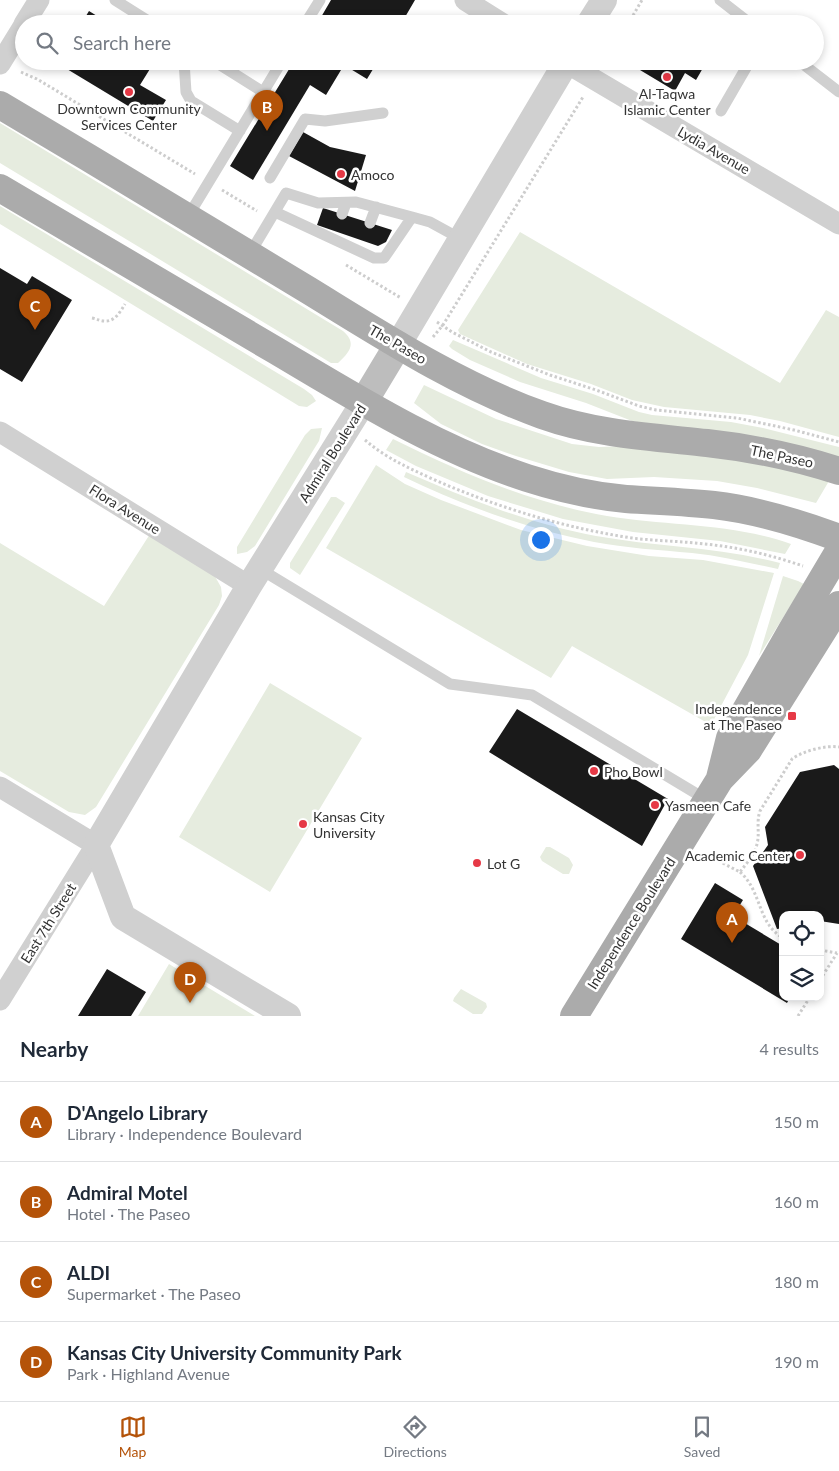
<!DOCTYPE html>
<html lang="en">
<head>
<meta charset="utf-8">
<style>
	body { margin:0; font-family:Lato,sans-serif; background:#f6f6f7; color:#1f2937 }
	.controls { position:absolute; right:15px; bottom:15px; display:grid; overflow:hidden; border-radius:10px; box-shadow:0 2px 8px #0003 }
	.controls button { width:45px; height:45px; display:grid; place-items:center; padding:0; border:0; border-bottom:1px solid #e0e1e3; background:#fff; color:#1f2937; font:25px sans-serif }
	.you { position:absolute; left:540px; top:539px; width:18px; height:18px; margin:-12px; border:4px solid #fff; border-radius:50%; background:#1a73e8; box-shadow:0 0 0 8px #1a73e833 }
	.badge { display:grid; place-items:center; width:32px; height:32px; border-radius:50%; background:#b45309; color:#fff; font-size:16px; font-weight:700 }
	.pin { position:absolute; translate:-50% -41px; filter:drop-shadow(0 1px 2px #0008) }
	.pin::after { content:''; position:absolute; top:26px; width:18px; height:15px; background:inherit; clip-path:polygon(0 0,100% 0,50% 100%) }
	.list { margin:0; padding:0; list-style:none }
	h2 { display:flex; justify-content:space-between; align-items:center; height:65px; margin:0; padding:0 20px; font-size:21px }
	h2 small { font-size:16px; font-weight:400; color:#747a83 }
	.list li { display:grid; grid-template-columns:32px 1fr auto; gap:15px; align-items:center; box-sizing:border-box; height:80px; padding:0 20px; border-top:1px solid #e0e1e3 }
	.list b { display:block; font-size:19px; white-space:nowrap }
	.list p { margin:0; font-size:16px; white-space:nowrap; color:#747a83 }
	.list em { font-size:16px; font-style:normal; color:#747a83 }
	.icon { flex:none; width:28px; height:28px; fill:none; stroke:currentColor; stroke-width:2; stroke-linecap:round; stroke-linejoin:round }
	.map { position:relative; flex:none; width:839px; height:1016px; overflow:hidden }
	.search { position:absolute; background:#fff; box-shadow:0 2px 8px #0003; left:15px; right:15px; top:15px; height:55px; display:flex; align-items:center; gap:12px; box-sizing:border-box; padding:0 18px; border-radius:28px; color:#747a83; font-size:19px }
	.sheet { height:385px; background:#fff }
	nav { display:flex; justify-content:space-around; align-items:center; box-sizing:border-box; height:70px; border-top:1px solid #e0e1e3; background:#fff; font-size:14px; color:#747a83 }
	nav a { display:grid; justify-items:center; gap:2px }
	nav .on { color:#b45309 }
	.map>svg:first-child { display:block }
	.green { fill:#e6ecdf }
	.building { fill:#1a1a1a }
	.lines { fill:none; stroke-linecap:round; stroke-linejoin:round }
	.path { stroke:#cdcdcd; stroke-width:3; stroke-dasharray:2.5 2.5; stroke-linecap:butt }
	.service { stroke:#d0d0d0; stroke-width:11 }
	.minor { stroke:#d0d0d0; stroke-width:21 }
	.tertiary { stroke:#d0d0d0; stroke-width:26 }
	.secondary { stroke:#bdbdbd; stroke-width:28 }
	.primary { stroke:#ababab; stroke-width:28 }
	.poi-dot { fill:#e63946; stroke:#fff; stroke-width:2 }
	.labels { text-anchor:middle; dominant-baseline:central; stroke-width:5; stroke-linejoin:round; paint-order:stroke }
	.poi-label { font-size:14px; fill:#333; stroke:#fff; text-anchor:start }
	.street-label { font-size:14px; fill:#333; stroke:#fff }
</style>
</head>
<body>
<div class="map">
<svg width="839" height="1016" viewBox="0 0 839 1016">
	<rect width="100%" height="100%" fill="#fff"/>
	<path class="green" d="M0,123L343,331C357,343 350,352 338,363H331L0,163Z
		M0,206L304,389L312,395L316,401L307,407L299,406L0,224Z
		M520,232L780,383L826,310L839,317V437L780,421L750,415L664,407L632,400L591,384L527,364L460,334L458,330Z
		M453,340L541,378L593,394L639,412L652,415L731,422L763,428L839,447V459L632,421L586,403L520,382L470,360L452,349L449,346Z
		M424,385L496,419L572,444L599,447L629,446L742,458L829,481L816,503L757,488L717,481L654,477L607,479L569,472L516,456L482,444L441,424L414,403Z
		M322,428L319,441L314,449L255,546L247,552L237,554V547L305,435L311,429Z
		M393,439C462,473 531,503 607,516C668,526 732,523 791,544L785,554L720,541L633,532L563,519L488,496L416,466L386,450Z
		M376,465L405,484L441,500L521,530L587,546L649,556L703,560L774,573L748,655L711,725L572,646L551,678L326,548Z
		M406,472C468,499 530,524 596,536C658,547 719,547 780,563L778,569C749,563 721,556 692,553C659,550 626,548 594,542C527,529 465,506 404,477Z
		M331,497H336L345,503L300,575L290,568V563Z
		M150,534L213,573L221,587L222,596L219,605L96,807L85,815L69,812L0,771V543L104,606Z
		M783,576L798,581L804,584L759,656Z
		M270,683L362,738L270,892L179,837Z
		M546,847H550L569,858L573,865L569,874H563L542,861L540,857Z
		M169,964L255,1016H138Z
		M461,989L486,1003L487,1007L482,1014H473L453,1001L454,998Z"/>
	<path class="building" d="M331,0H415L401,24H317Z
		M89,11L110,24H81Z
		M666,16L679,24H661Z
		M58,61H138L144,65L148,61L153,64L140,85L166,100L153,121L57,63Z
		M294,61H378L367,79L344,65L326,95L310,85L253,180L230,166Z
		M638,61H707L696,80L685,73L675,91L635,67Z
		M303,132L330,147L366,155L355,191L289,156Z
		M323,208L392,230L386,242L378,246L317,225Z
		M0,268L27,284L32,276L72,300L22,382L0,369Z
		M517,709L668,799L642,846L489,752Z
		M834,765L839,769V924L820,921V915H783V928L777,929L753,866L768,845L765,827L800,772Z
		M715,883L743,900L733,916L783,946V997H790L787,1003L681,939Z
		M107,969L146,992L131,1016H78Z"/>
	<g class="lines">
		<path class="path" d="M628,24L642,0
			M21,72L37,79L195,174
			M222,190L257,211
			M346,265L401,298
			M92,318C97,319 100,321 104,321C115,322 120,312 125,304
			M437,322L452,332L491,352L550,375L596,390L639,406L656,410L737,418L794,430L839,442
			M433,337L443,325L583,97
			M365,440C387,459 411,469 437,481C500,508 565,528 632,538C656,541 680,541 704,544C738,547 771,555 803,566
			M705,854L740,872C746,864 755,854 757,844C760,833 756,822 760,811L792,759C803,751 825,745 839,747
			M740,872C762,891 757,923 783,938
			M820,950L837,953
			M820,980L837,953
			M798,1016L810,997"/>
		<path class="service" d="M115,0L153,24
			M720,0L751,24
			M305,24L320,0
			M184,61L186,92L191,101L240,131
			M214,61L263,92
			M799,61L839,92
			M721,111L750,61
			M270,178L305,119L325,121L383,113
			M275,212L374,258H384L412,217
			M342,214L346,203
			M187,218L282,61
			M370,223L376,207
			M249,255L286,193L318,203L356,202L412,217L430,222L461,239
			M260,569L450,684L532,695L707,800"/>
		<path class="minor" d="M465,0L503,24
			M24,24L39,0
			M563,61L839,224
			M0,64L24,25
			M0,432L249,586
			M0,787L96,845L0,1000"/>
		<path class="tertiary" d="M589,24L604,0
			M398,345L567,61
			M288,1016L123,917L96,845L249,586L363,403"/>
		<path class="secondary" d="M363,403L398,345"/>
		<path class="primary" d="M0,105C103,166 205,228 308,290C383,336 458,385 542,415C595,434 651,437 707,443C752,448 796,457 839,471
			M0,188C92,242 183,296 275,350C356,398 437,449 527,478C558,488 593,496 626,499C655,501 685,502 714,505C757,510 799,523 839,538
			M720,778L730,738L792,630L839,551
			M574,1016L720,779L748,750L839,605"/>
	</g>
	<g class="poi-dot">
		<circle cx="667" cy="77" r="5"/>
		<circle cx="129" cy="92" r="5"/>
		<circle cx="341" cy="174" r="5"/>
		<rect x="787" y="711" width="10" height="10" rx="2.5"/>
		<circle cx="594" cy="771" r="5"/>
		<circle cx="655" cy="805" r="5"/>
		<circle cx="303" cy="824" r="5"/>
		<circle cx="800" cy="855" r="5"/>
		<circle cx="477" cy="863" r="5"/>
	</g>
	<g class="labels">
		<g class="poi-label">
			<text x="667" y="93" text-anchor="middle">Al-Taqwa<tspan x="667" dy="16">Islamic Center</tspan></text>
			<text x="129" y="108" text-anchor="middle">Downtown Community<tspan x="129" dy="16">Services Center</tspan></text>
			<text x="351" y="174">Amoco</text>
			<text x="782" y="708" text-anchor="end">Independence<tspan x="782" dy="16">at The Paseo</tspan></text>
			<text x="604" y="771">Pho Bowl</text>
			<text x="665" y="805">Yasmeen Cafe</text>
			<text x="313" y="816">Kansas City<tspan x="313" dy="16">University</tspan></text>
			<text x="790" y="855" text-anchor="end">Academic Center</text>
			<text x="487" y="863">Lot G</text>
		</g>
		<g class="street-label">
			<text transform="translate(714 150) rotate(30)">Lydia Avenue</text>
			<text transform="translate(398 344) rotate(30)">The Paseo</text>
			<text transform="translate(332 453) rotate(-58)">Admiral Boulevard</text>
			<text transform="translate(782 456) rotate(12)">The Paseo</text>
			<text transform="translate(125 509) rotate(32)">Flora Avenue</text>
			<text transform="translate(48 923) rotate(-58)">East 7th Street</text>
			<text transform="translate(631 923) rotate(-58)">Independence Boulevard</text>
		</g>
	</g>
</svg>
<div class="controls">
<button><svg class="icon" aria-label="locate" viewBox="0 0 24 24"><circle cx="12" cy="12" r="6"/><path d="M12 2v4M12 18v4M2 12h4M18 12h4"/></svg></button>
<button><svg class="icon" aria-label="layers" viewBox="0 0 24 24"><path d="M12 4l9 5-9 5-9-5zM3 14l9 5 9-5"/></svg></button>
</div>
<div class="you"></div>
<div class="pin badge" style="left:732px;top:943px">A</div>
<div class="pin badge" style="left:267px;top:131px">B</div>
<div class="pin badge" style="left:35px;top:330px">C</div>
<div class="pin badge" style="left:190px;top:1003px">D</div>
<div class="search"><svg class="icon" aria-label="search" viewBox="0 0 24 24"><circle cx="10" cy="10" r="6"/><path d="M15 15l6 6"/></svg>Search here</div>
</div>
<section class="sheet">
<h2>Nearby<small>4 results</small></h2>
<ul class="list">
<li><span class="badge">A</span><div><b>D'Angelo Library</b><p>Library · Independence Boulevard</p></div><em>150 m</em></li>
<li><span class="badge">B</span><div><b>Admiral Motel</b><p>Hotel · The Paseo</p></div><em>160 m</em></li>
<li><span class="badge">C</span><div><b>ALDI</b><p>Supermarket · The Paseo</p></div><em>180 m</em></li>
<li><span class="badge">D</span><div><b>Kansas City University Community Park</b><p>Park · Highland Avenue</p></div><em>190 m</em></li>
</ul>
</section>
<nav>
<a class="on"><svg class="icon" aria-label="map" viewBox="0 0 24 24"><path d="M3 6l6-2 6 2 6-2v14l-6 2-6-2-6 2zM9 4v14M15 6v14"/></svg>Map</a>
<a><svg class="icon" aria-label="directions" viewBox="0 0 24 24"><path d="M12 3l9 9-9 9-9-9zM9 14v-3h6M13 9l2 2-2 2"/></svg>Directions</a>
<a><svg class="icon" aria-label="saved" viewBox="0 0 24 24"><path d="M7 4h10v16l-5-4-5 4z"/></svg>Saved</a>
</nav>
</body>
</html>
